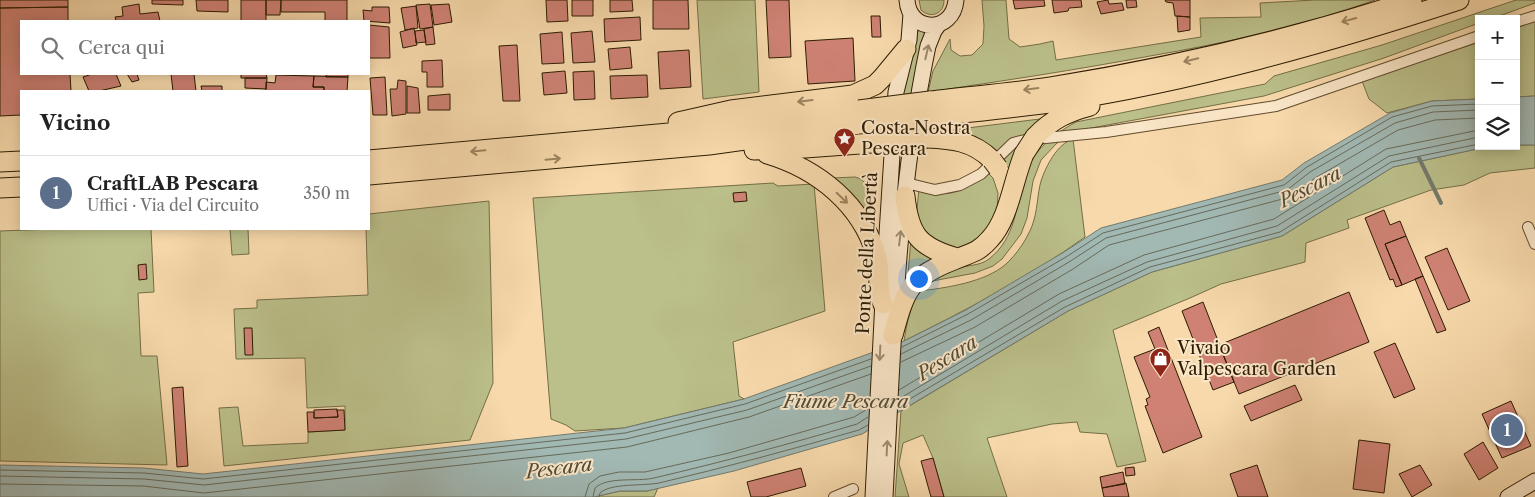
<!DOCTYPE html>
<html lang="it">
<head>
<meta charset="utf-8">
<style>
	body { margin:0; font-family:"Libre Caslon Text",serif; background:#f2f2f2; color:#222 }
	.controls { position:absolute; right:15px; top:15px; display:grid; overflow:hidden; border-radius:0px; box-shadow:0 2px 12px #0003 }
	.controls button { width:45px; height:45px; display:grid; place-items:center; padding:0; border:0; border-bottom:1px solid #e0e0e0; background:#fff; color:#222; font:25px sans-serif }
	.you { position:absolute; left:918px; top:278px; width:18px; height:18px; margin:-12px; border:4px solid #fff; border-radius:50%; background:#1a73e8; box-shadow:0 0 0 8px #1a73e833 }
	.badge { display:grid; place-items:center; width:32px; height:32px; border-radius:50%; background:#8f2418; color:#fff; font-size:16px; font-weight:700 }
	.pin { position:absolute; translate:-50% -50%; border:2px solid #fff; box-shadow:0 1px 5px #0006 }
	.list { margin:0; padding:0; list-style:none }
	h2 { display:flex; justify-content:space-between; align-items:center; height:65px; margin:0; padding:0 20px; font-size:21px }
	h2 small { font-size:16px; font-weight:400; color:#767676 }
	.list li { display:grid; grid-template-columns:32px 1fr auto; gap:15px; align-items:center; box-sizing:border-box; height:75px; padding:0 20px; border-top:1px solid #e0e0e0 }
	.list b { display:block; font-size:19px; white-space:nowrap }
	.list p { margin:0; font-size:16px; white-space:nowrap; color:#767676 }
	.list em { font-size:16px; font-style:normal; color:#767676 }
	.icon { flex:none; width:28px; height:28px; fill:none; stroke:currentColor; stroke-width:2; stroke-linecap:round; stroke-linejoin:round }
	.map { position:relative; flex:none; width:1535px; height:497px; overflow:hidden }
	.search { position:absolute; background:#fff; box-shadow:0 2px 12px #0003; left:20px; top:20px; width:350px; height:55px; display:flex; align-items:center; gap:12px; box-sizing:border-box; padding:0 18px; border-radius:0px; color:#767676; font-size:19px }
	.panel { position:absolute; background:#fff; box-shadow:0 2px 12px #0003; left:20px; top:90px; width:350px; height:140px; border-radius:0px }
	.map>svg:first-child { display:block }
	.green { fill:#bbbf8a; stroke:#746e46 }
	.water { fill:#a1b8b3; stroke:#737a6c }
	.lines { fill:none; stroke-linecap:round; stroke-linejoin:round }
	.shore { stroke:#676a5a; stroke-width:1 }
	.stream { stroke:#737a6c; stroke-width:4 }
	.building { fill:#cf8274; stroke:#2d1c02 }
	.street-casing { stroke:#604b2c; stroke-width:12 }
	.secondary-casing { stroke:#2d1c02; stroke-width:17 }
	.highway-casing { stroke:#2d1c02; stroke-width:21 }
	.street { stroke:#fae6c8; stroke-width:10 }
	.secondary { stroke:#fae6c8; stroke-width:15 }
	.highway { stroke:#f7d9ab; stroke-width:19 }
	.highway-bridge-casing { stroke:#2d1c02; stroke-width:21; stroke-linecap:butt }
	.highway-bridge { stroke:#f7d9ab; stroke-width:19 }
	.oneway { stroke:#9c845f }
	.oneway2 { stroke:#9e8b6f }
	.labels { text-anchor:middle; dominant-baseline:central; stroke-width:4; stroke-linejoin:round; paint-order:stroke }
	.poi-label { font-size:18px; fill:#2d1c02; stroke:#fae6c8; text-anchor:start }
	.street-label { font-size:18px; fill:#2d1c02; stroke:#fae6c8 }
	.water-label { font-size:19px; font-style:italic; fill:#504b37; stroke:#fae6c8 }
</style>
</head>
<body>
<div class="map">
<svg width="1535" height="497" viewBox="0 0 1535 497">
	<rect width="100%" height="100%" fill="#f7d9ab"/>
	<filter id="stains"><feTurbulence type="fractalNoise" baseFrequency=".004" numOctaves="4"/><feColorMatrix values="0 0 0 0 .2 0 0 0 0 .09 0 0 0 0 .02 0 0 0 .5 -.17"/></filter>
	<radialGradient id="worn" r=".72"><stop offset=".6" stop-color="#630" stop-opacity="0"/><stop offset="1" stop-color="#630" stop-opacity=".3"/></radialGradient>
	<path class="green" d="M697,0H755L759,92L703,99Z
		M919,0H944C944,14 931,19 921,10Z
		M982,0H1006L1009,39L1020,47L1040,44L1053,41L1056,60L1201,37L1200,18L1261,17L1260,3L1315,0H1375C1303,26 1226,43 1150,56C1076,70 1002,81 928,92L933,71L950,39L951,50L960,56L972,55L983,44L984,26Z
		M1516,0H1535V3L1491,19H1479V23L1384,58L1264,96L1075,131L1057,143L1041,160L1033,181L1027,218L1021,234L1002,259L993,266L975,273L922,283C933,278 945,272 957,268C968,265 980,266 989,259C1016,238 1016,206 1024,176C1032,151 1054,134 1076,122L1265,84L1274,76L1382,45Z
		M1535,20V96L1516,97V28Z
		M918,26L930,30L926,37L910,99L902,100L904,77L915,42Z
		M1479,42V99L1432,101L1387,113L1369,99L1362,81Z
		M1048,118L1010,167H1000L927,133Z
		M1073,139L1085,237C1028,278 966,310 904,341C907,323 910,306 919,291C946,288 986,282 1006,264C1017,254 1027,239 1032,226C1038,210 1037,195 1041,181C1046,166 1057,144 1073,139Z
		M1516,145H1535V168L1490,173L1464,185L1431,190L1347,220L1349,228L1306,243L1305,262L1221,284L1190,298L1113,330L1146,461L1117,467L1107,434L1080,432L1077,422L1052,424L987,438L1007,497H944L933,458L923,435L903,443L899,464L909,497H895L901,411L1068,311L1152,272L1282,236L1393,167L1491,146Z
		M988,173L993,178L998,193L997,212L983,238L960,249L929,239L916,220L919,188C948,201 965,190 988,173Z
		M855,177C872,181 869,198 865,212L855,198L832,178Z
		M773,183L778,186L814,184L825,311L733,342L739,396L744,399L624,428L575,431L566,425L551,419L533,198Z
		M489,201L493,383L470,440L224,466L219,408L238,407L243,446L308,443V432L345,430V406L307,408L305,358L236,359L234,309L257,308V300L368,295L366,229H369V214Z
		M51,229H151L154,292L138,293L141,356H157L167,465L0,461V231Z
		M230,229H248L249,254L232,255Z
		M911,239L934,258L907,285Z
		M658,488L654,497H594L620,491H647Z"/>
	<path class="water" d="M1535,96V145H1516V97Z
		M1479,99V146H1491L1393,167L1282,236L1152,272L1068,311L862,434L734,471L647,491H620L594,497H0V465L144,468L203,474L624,428L744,399L904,341L966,310L1064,252L1101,228L1282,180L1304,163L1390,113L1432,101Z"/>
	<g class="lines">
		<path class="shore" d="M902,347L968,314L1066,257L1103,233L1284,185L1307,167L1392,117L1432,106L1479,104
			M901,354L971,320L1069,262L1106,238L1287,190L1310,172L1395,123L1433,112L1479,110
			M901,362L975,327L1073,269L1109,245L1290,197L1315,178L1398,130L1435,120L1479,118
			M899,390L1059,294L1144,255L1274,219L1386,149L1479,130
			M899,399L1062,301L1147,262L1277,226L1389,156L1479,137
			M898,406L1065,307L1150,267L1280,232L1391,162L1479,144
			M0,470L144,473L203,479L625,433L745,404L871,359
			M0,476L144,479L204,485L626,439L747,410L871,366
			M0,484L143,486L204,493L627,447L749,417L871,374
			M585,497L589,484L600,476L619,472H645L729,453L854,417L869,408
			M593,497L595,488C608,476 637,482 654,478C722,462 790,444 857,424L868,417
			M599,497L600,493C610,483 644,486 659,483C727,467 793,449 859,430L868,425"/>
		<path class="stream" d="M1419,158L1441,203"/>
	</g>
	<path class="building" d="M0,0H68V7L0,8Z
		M152,0H183V5L152,4Z
		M196,0H228V12L197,11Z
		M241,0H266V21H241Z
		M266,0H281L280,15H266Z
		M281,0H347V21H325V12H281Z
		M546,0H567L568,21L547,22Z
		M572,0H593V16H572Z
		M610,0H632L633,11L610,12Z
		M653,0H688L689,29H653Z
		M766,0H789L791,57L769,58Z
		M1013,0H1044L1045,6L1015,9Z
		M1052,0H1081L1082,7L1069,8L1068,11L1054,13Z
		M1108,0L1109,4L1122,3L1124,10L1101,14L1097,2Z
		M1126,0H1136L1137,7L1127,8Z
		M1165,0H1190V17L1175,16L1173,3L1166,2Z
		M139,4L140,14L158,12L160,21H116L115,17L123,16L122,7Z
		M430,4L433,27L420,29L416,5Z
		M449,4L452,22L434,25L431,5Z
		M416,6L418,28L405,30L401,8Z
		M68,7V21H21V74H70L71,91H21V115L0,116V8Z
		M372,7H389L390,23L364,21L363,10L372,11Z
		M871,16H880L881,37H872Z
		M1177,16L1190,17V30L1178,32Z
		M640,17L641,40L605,42L604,19Z
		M369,25L389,27L390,58H369Z
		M433,27L435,44L426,45L424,29Z
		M414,28L417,45L403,48L400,32Z
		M424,30L426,42L416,43L415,31Z
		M592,31L595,62L573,63L571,33Z
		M562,32L564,63L542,64L540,34Z
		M853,38L855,81L808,84L805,41Z
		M517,45L520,101H503L499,46Z
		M630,47L632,68L610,70L608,49Z
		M689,50L691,87L660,89L658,52Z
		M442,60L443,87H427V72H422V61Z
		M565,71L567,93L544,95L542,73Z
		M594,71L595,99L574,100L573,72Z
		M92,74H116L121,86L99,91H89L83,77Z
		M127,74H137L139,80L132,82Z
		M171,74H194L196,91H173Z
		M241,74H266L267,78H241Z
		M326,74H348V77H326Z
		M276,75L314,76L313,87H324V91H266V82L275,83Z
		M647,75L648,97L611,99L610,76Z
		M314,76L348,77L347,91H324V87H313Z
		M385,77L387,115H373L370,78Z
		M245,78H267L266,89L245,88Z
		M398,80L406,81V114L392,116L390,89H397Z
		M201,86H222V91H202Z
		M407,86L418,88L420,113H407Z
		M450,94V110H428V96Z
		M746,192L747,201L734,202L733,193Z
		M1384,210L1390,225L1400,221L1406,236L1385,244L1402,285L1396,287L1393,279L1390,280L1365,218Z
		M1406,236L1423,276L1402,285L1385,244Z
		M1447,248L1470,301L1448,310L1425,257Z
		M146,264L147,279L139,280L138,265Z
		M1423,276L1446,330L1437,333L1415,279Z
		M1349,292L1369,342L1239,394L1219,345Z
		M1203,302L1234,382L1213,390L1182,311Z
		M1159,327L1202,437L1163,453L1145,406L1148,405L1146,399L1150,397L1134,357L1155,349L1148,332Z
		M244,328H252L253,355H245Z
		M1395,343L1415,389L1394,398L1374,352Z
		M1295,385L1302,400L1251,421L1244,406Z
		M183,387L188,466L177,467L172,388Z
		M1511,401L1531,446L1502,458L1482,414Z
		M337,409L338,417L314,418V410Z
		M337,410H344L345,430L308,432L307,412H314V418L338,417Z
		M1359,440L1390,444L1384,493L1353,489Z
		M1483,442L1498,468L1479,480L1464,454Z
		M933,458L944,497H931L921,461Z
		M1257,465L1268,497H1238L1230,474Z
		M1420,465L1432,485L1412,497L1399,474Z
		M1134,467L1135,475L1126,476L1125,468Z
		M801,468L806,486L766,497H751L747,482Z
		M1123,472L1125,484L1102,488L1100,477Z
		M1126,483L1129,497H1104L1102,488Z"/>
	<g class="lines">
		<defs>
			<path id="street" d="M1516,22L1535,16
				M906,183L935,190L960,185L981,174L1013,143L1025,140L1106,132L1276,106L1479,36
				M1528,227L1535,244
				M834,497L853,489"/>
			<path id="secondary" d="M907,0C909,33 953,34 956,0
				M873,497L884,281L896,92L909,40L911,14
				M885,497C893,346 897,195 928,46L934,31L939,24
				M1508,497L1535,481"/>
			<path id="highway" d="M930,101C970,96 1011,93 1051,87C1173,67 1294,39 1412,0
				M928,117C971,112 1014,108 1056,102C1193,81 1327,43 1459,0
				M678,122L731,110L853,95L875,85L882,78L906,49
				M1035,137C1051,120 1067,112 1090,106
				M927,138C952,139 973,141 992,160
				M754,150L805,148L860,144
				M767,154C818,169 863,205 877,258C881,274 876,289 883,304
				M369,160L724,128L859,110
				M0,162L21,161
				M369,175L709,145L859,124
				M0,188L21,187
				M905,196C909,235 919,247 957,258
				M893,335C905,291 909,277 954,260C970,253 978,253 990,239C1009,219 1013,180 1024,154"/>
		</defs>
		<use href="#street" class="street-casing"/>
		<use href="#secondary" class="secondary-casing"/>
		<use href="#highway" class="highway-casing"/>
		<use href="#street" class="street"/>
		<use href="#secondary" class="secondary"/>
		<use href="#highway" class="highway"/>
		<defs>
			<path id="highway-bridge" d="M859,110L930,101
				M859,124L928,117
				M860,144L927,138
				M1024,154L1035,137
				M992,160L998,168"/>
		</defs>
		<use href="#highway-bridge" class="highway-bridge-casing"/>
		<use href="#highway-bridge" class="highway-bridge"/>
	</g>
	<defs><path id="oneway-shaft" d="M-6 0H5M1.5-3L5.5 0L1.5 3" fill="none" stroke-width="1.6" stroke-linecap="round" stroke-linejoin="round" transform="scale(1.25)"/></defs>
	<g class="oneway">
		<use href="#oneway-shaft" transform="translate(1349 20) rotate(165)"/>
		<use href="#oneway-shaft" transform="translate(1191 60) rotate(167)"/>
		<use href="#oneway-shaft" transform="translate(1031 89) rotate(173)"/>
		<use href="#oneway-shaft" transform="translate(805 101) rotate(173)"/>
		<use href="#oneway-shaft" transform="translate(478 151) rotate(175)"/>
		<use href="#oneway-shaft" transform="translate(553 159) rotate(-5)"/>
		<use href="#oneway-shaft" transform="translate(842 198) rotate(44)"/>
	</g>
	<g class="oneway2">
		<use href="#oneway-shaft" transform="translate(927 52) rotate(-77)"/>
		<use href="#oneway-shaft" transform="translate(900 238) rotate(-83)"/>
		<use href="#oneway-shaft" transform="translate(880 353) rotate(93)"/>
		<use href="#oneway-shaft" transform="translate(887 448) rotate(-87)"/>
	</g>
	<defs>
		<symbol id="sight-pin" viewBox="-11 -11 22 30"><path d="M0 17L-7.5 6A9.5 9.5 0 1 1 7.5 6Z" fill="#8f2418" stroke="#fae6c8"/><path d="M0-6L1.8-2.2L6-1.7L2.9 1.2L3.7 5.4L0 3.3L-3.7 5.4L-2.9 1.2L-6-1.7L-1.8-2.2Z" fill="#fff"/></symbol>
		<symbol id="shop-pin" viewBox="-11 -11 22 30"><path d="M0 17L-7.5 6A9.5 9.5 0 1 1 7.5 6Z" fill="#8f2418" stroke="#fae6c8"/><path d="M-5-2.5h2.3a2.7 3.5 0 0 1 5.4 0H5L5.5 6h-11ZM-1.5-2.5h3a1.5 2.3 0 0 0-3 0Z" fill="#fff"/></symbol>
	</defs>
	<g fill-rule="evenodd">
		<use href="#sight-pin" x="832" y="126" width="25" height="34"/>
		<use href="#shop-pin" x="1148" y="346" width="25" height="34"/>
	</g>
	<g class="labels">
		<g class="poi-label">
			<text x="861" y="128">Costa Nostra<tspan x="861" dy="21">Pescara</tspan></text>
			<text x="1177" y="348">Vivaio<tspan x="1177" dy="21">Valpescara Garden</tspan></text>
		</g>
		<g class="street-label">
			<text transform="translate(867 253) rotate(-87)">Ponte della Libertà</text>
		</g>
		<g class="water-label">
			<text transform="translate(1310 187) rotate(-27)">Pescara</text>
			<text transform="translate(947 358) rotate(-32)">Pescara</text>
			<text x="846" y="401">Fiume Pescara</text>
			<text transform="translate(559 468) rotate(-7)">Pescara</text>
		</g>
	</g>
	<rect width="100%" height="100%" filter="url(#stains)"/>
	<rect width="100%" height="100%" fill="url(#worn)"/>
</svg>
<div class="controls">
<button>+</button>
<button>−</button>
<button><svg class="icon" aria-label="layers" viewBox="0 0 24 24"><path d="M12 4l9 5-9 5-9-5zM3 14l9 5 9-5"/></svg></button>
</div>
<div class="you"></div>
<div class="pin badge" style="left:1507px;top:430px;background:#5c6f8a">1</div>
<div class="search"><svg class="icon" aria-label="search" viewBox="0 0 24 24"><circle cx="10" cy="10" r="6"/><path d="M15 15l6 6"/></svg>Cerca qui</div>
<section class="panel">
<h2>Vicino<small></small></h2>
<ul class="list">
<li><span class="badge" style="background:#5c6f8a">1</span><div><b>CraftLAB Pescara</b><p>Uffici · Via del Circuito</p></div><em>350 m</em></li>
</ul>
</section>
</div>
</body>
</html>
